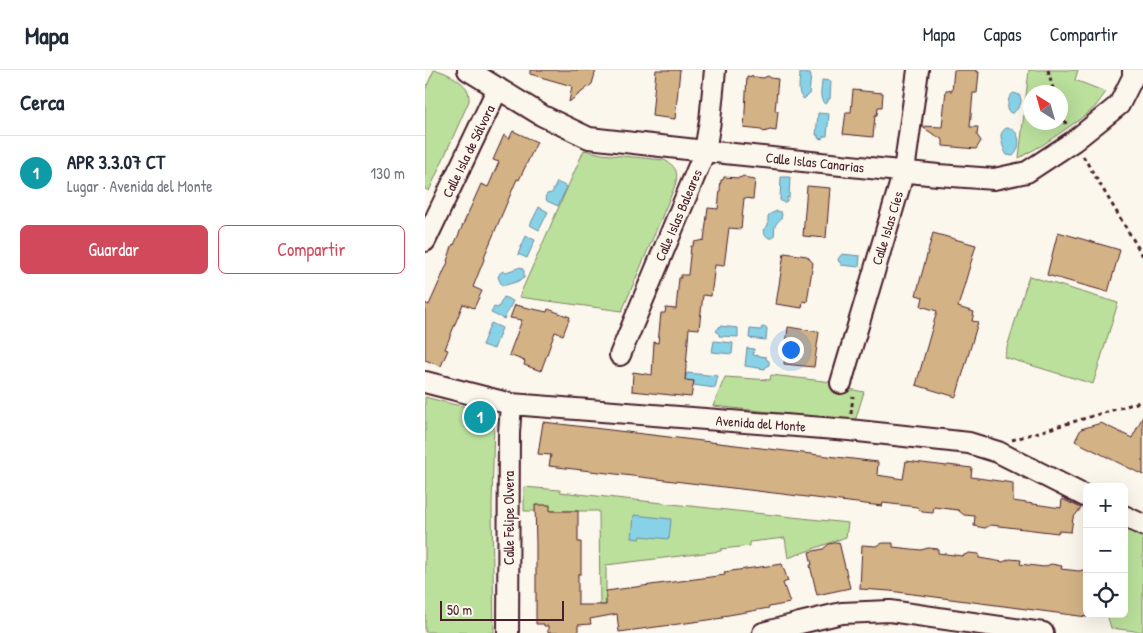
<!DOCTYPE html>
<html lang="es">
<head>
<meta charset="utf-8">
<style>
	body { margin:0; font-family:"Patrick Hand",sans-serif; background:#f2f2f3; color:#1f2937 }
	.controls { position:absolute; right:15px; bottom:15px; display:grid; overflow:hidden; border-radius:8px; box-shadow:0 5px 20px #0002 }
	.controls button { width:45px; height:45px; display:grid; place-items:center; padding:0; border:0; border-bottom:1px solid #e0e1e3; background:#fff; color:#1f2937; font:25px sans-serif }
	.compass { position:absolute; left:598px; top:15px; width:45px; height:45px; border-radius:50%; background:#fff; box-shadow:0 5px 20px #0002; rotate:323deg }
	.scale { position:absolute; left:15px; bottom:12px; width:124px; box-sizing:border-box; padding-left:5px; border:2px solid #4a1f2b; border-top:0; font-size:14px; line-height:18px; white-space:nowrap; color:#4a1f2b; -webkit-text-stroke:4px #fbf7ec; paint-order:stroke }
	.you { position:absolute; left:365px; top:279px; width:18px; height:18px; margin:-12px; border:4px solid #fff; border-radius:50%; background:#1a73e8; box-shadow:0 0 0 8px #1a73e833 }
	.badge { display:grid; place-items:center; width:32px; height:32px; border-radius:50%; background:#d1495b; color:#fff; font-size:16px; font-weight:700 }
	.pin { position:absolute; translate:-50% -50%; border:2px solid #fff; box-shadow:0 1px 5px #0006 }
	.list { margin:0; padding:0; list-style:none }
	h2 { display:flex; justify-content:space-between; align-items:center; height:65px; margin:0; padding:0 20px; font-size:21px }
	h2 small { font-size:16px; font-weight:400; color:#747a83 }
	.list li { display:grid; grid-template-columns:32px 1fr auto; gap:15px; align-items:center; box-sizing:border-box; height:75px; padding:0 20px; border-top:1px solid #e0e1e3 }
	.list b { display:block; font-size:19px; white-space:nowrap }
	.list p { margin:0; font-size:16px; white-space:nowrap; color:#747a83 }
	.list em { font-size:16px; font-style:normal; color:#747a83 }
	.actions { display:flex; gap:10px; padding:15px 20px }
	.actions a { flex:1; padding:11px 0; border:1px solid #d1495b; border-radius:8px; text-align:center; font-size:18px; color:#d1495b }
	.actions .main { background:#d1495b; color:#fff }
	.icon { flex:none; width:28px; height:28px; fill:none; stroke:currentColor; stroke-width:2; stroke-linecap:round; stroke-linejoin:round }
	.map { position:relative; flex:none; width:718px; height:563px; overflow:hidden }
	header { display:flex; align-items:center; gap:30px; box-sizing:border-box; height:70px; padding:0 25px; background:#fff; border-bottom:1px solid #e0e1e3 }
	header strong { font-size:24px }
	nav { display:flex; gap:28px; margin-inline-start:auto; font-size:18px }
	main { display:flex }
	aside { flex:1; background:#fff }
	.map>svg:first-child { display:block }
	.green { fill:#bae09c; stroke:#828064; fill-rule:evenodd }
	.water { fill:#88d2e8; stroke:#6f8a9c }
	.building { fill:#d3b286; stroke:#4a1f2b }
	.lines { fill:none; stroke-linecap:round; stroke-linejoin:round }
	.street-casing { stroke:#4a1f2b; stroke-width:24 }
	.path { stroke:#4a1f2b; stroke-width:3; stroke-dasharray:4 4; stroke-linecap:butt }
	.street { stroke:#fbf7ec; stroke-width:20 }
	.labels { text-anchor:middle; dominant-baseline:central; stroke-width:4.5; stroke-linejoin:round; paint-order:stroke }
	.street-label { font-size:14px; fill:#4a1f2b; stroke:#fbf7ec }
</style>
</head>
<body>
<header>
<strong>Mapa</strong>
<nav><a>Mapa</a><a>Capas</a><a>Compartir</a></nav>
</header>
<main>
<aside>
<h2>Cerca<small></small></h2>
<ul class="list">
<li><span class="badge" style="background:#0f9aa8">1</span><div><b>APR 3.3.07 CT</b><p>Lugar · Avenida del Monte</p></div><em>130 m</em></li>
</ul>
<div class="actions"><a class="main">Guardar</a><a>Compartir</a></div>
</aside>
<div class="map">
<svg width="718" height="563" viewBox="0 0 718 563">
	<rect width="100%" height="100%" fill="#fbf7ec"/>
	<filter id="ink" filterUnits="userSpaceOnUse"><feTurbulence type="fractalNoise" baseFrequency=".02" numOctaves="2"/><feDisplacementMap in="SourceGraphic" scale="10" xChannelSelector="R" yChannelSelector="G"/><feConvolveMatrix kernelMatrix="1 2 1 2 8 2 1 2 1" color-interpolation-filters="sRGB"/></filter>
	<g filter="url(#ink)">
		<path class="green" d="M9,0C18,0 37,11 42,19C44,23 44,27 44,31L4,121L0,119V20Z
			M604,0H653L650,10L681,22L670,37L661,45L619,74L594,88ZM606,22H636V52H606Z
			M159,80L177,84L239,90C256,98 253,109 247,123L197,241L94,227Z
			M604,206L693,233L668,314L579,287Z
			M346,305L407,312L414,317L439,322L430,351L288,336L300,307L345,310Z
			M0,327L27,334L62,341L66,344L69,349L67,436L69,563L0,562Z
			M99,417L135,420V422L423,453L421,467L363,488L360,468L325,472V476L296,479V481L181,495V535H175L174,441H99Z
			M699,459L718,468V562L686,558L682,544H699Z"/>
		<path class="water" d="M375,3L386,4L384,25H382L381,27L379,29C371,24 375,12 375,3Z
			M397,10L406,11L405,29H403V32L400,34C393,29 397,18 397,10Z
			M589,23L594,25C599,32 594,38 588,43H586L582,40C584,33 582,26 589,23Z
			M393,43L404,44L402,66H399L397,69L393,68V65H391Z
			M581,58C596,58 597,78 588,86L582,85C579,82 576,70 576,65C577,61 578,61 581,58Z
			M356,107H365L364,128L362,127V131L360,132H357L355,130Z
			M132,112L142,117L133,136L122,131L120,127L122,124L127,123Z
			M114,137L123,142L114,160L105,155Z
			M352,141L356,142L357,145C356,150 353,151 351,154C348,159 351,163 348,168H344L339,164L338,160L343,155V146L345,144Z
			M101,166L110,170L102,188L93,184Z
			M417,184L435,186L434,197L416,195V193L414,192L413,189Z
			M96,197L99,201V208L91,212L77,216L73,207L75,203L78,201L81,202Z
			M79,227L88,231L79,249L66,243L69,237L73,238Z
			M66,253L77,258L69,279L57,275Z
			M295,256L313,258V267L294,266V264L291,261Z
			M337,257L342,258L341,270L324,268L325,259L336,260Z
			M289,271L308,273L307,284L287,282Z
			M322,278L329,279L328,285L341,287V289L344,291V295L341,297L340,299L320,296Z
			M262,303L293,306L290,318L268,315L269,311L260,310Z
			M209,445L246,449L244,469L216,466L215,469L207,468Z"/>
		<path class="building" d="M105,0H171L167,14L144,32L147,16L105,4Z
			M231,0H255L250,49L227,46Z
			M529,0H551V2H554L552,23H548L545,57H553L552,65L556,71L551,79L518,76V70L497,57V56L517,57L521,20L527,21Z
			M322,6L338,8L343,6L346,8L353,9L350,41H353L351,61L345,60L339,62L336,60L319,58Z
			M428,20L458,23L457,37H453L452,45H450L448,67L418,64L421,42H426Z
			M88,61L112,72L94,110L92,109L59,187H60L48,217L57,221L49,238L38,234L20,279L23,280L16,296L0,290V233L4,235L23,192L22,191L28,174L29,175L56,114L63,117L74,92L68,90L79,65L84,69Z
			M319,106L323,109L330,110L328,129L319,128L316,159L304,158L299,196L290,195L286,226L278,225L274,259L264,258L260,310L269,311L266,327L207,321L208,302L227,305L229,272L233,273L236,243H240L241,238L251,239L254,208H256V205H263L266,176H268L269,172L279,170L283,138L293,139L296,110H298L299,107L314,108Z
			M382,116L405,118L401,168L378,166Z
			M633,162L695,180L683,222L622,205Z
			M508,163L551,175L533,237L549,242L547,251L553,252L531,327L491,315L512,241L496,236L498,227L491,225Z
			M359,183L382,186L388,193L382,232L378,231L377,238L351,234Z
			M90,235L122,242L123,239L145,247L138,265L130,262L116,301L99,295L100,291L84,285L97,250L85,248Z
			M363,257L394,262L389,297L359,294Z
			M718,346V405L650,371L656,359L676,353L707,368Z
			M118,352L453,392L452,405L478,409L481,391L522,396L523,395L547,398L546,407L588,413V431L636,438L637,429L656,438L648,448L646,462L633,461V463L566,455L560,458L549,456L550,446L539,445L533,440L509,437L508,443L497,442L492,437L458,433L457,436L124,396L126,385L113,384Z
			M110,435H125V441H153V472H156V504H153V535H181V521L300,505L299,502L357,494L363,511L358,513L365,533L344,537V538L298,546V548L194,562L192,544L165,549L166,554L153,555V563H123V556H119V554H111V473Z
			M414,472L425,518L392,525L385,495H387L384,482L398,479L404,474Z
			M458,473H468V477L496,480L503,478L513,479V483L537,486L544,483L554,484V488L578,492L585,489L596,490L595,494L619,497L626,494L637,496L636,499L654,501L662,499V547L465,521L435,519L437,475L451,476Z"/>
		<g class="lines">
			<defs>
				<path id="street" d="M43,0L118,46L164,68L280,81L513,105L569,109L602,102L649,71L694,35L708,7V0
					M0,171L73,18
					M195,285L280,81L285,51L290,0
					M0,312L86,334L424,360L544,373L573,382L662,427
					M416,313L479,101L493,0
					M699,446L718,455
					M83,563L84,363L86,334
					M338,563L375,553L417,543L465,541L618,563"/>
			</defs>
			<use href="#street" class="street-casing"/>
			<path class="path" d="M623,0L629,22
				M636,43L642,56
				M658,86L718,186
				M426,344L428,326
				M587,370L718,331"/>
			<use href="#street" class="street"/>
		</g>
	</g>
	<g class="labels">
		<g class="street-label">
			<text transform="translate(43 81) rotate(-64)">Calle Isla de Sálvora</text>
			<text transform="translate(390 92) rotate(6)">Calle Islas Canarias</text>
			<text transform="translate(253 145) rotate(-67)">Calle Islas Baleares</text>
			<text transform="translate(462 158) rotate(-73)">Calle Islas Cíes</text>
			<text transform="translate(336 353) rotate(4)">Avenida del Monte</text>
			<text transform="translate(83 448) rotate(-90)">Calle Felipe Olvera</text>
		</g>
	</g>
</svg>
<div class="controls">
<button>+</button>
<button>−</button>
<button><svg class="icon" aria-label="locate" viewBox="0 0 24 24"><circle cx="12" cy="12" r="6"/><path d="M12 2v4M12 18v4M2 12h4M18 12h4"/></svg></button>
</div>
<svg class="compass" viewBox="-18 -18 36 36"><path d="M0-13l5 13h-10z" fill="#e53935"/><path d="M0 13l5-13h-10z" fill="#747a83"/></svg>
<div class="scale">50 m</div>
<div class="you"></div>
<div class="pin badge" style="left:55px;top:347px;background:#0f9aa8">1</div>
</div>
</main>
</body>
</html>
